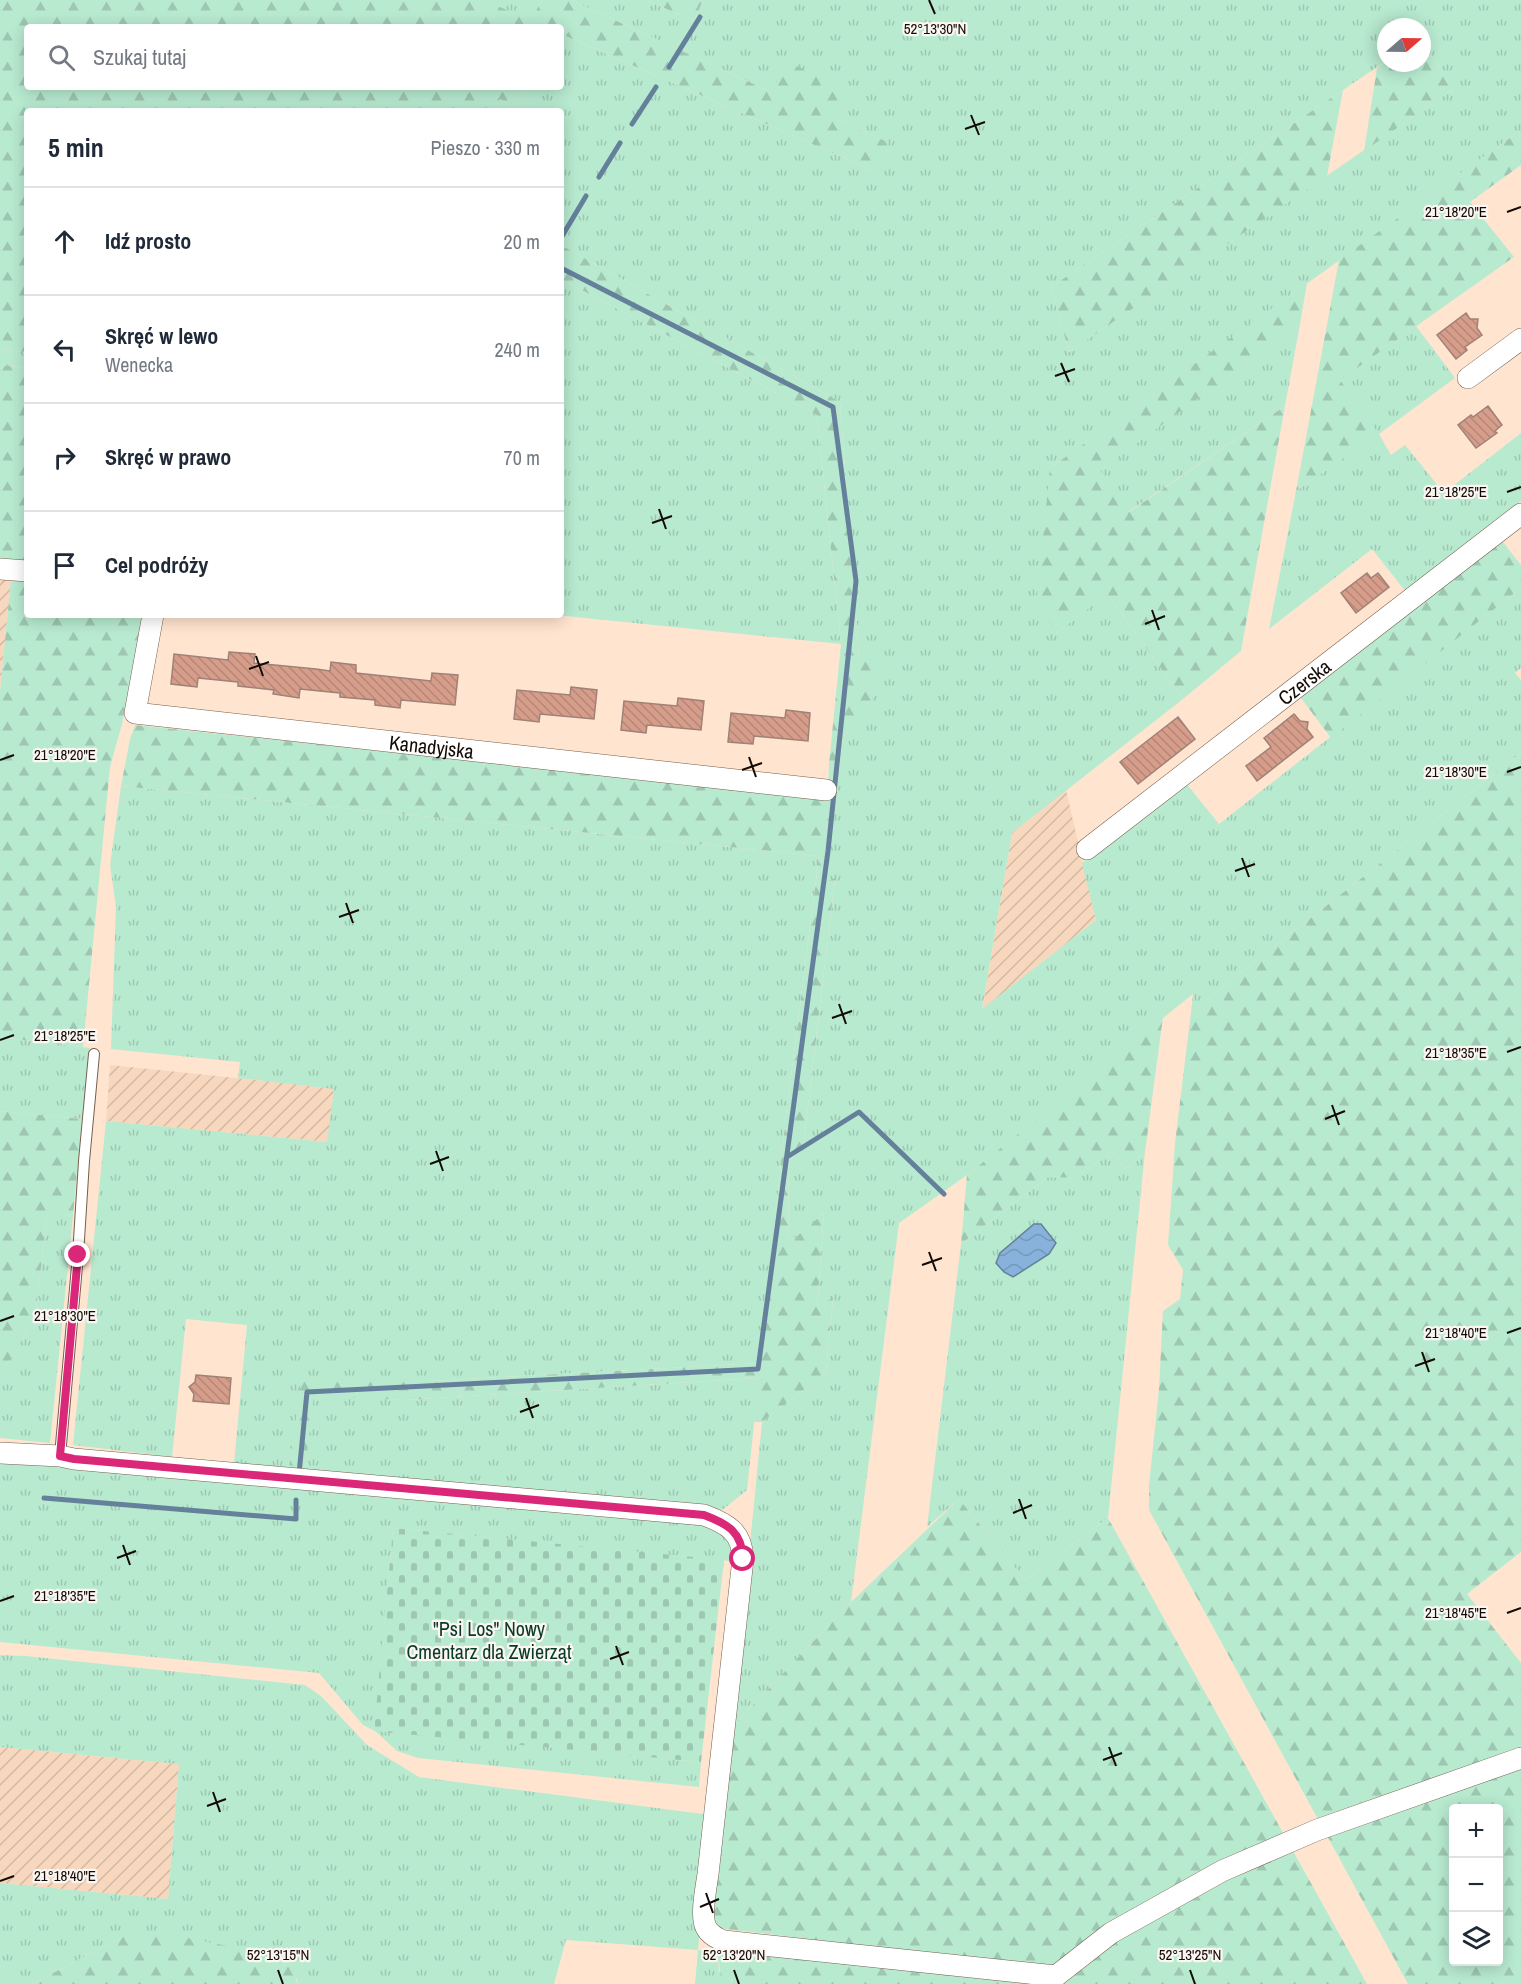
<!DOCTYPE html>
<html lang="pl">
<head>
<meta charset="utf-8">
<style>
	body { margin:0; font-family:"Archivo Narrow",sans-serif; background:#f2f2f3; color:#1f2937 }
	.controls { position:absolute; right:18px; bottom:18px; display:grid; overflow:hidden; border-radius:6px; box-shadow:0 3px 15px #0003 }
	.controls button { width:54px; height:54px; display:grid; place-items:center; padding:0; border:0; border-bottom:2px solid #e0e1e3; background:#fff; color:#1f2937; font:30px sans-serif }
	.compass { position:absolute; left:1377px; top:18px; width:54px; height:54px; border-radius:50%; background:#fff; box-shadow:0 3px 15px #0003; rotate:70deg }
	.stop { position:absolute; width:18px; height:18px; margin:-14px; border:4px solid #db2777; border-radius:50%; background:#fff }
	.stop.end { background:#db2777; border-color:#fff; box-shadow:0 2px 6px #0008 }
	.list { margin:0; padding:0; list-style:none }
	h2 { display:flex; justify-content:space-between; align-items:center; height:78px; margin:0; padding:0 24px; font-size:26px }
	h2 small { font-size:20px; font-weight:400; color:#747a83 }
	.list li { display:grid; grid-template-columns:39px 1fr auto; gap:18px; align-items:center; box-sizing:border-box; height:108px; padding:0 24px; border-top:2px solid #e0e1e3 }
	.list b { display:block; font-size:22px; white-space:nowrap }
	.list p { margin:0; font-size:20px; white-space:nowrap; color:#747a83 }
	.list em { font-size:20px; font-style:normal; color:#747a83 }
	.icon { flex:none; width:33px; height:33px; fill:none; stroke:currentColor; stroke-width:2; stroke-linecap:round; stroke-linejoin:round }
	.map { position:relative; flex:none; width:1521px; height:1984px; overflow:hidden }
	.search { position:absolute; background:#fff; box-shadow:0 3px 15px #0003; left:24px; top:24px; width:540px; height:66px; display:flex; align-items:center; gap:15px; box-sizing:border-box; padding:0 21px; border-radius:6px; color:#747a83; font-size:22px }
	.panel { position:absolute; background:#fff; box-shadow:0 3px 15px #0003; left:24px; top:108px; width:540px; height:510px; border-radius:6px }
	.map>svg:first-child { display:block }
	.industrial { fill:url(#industrial-furrows) }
	.grass { fill:url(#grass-tufts); fill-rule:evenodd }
	.forest { fill:url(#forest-firs); fill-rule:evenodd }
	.cemetery { fill:url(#cemetery-stones) }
	.water { fill:url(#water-waves); stroke:#65809b; stroke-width:1.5 }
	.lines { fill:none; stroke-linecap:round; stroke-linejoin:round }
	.stream { stroke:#65809b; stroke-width:5 }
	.building { fill:url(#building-back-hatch); stroke:#9f8178; stroke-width:1.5 }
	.service-casing { stroke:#755f4d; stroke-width:12 }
	.minor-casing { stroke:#755f4d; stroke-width:22 }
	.service { stroke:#fff; stroke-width:10 }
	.minor { stroke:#fff; stroke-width:21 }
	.route { stroke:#db2777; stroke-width:8 }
	.ticks { fill:none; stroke:#130b05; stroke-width:2 }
	.labels { text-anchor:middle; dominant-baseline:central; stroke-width:4.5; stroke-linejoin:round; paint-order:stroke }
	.street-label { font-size:20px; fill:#130b05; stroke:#fbf6f2 }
	.park-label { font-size:20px; fill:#083b27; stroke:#fbf6f2 }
	.ticks-label { font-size:15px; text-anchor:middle; fill:#130b05; stroke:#fbf6f2; stroke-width:4.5; stroke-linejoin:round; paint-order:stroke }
</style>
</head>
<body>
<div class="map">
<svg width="1521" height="1984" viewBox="0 0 1521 1984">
	<defs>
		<pattern id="industrial-furrows" width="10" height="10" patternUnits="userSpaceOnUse" patternTransform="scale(1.5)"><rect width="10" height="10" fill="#f7d8be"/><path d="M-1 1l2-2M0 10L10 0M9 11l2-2" fill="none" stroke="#d3b8a2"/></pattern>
		<pattern id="grass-tufts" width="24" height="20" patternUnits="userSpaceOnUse" patternTransform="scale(1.5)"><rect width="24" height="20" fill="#b8ead0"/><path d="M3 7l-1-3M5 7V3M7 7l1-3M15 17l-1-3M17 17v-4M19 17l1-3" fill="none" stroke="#9dc7b1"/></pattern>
		<pattern id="forest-firs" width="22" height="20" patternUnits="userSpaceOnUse" patternTransform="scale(1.5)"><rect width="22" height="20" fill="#b8ead0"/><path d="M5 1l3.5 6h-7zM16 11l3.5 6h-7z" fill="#9dc7b1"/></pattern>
		<pattern id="cemetery-stones" width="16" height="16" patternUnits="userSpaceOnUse" patternTransform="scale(1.5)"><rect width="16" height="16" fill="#b8ead0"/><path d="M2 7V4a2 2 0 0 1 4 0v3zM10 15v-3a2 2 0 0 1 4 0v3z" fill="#9dc7b1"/></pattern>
		<pattern id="water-waves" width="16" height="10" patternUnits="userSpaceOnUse" patternTransform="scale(1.5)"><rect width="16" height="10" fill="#88b2db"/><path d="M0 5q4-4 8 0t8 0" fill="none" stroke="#7498ba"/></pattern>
		<pattern id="building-back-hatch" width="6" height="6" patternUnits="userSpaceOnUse" patternTransform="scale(1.5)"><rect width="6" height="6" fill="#d69d8a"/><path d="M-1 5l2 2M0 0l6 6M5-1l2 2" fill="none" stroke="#b78676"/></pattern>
	</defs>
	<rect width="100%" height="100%" fill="#ffe5d0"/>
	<path class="industrial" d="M0,578L11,579L0,692Z
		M1066,790L1096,920L982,1010L1012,833Z
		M110,1065L334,1088L328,1142L106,1121Z
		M0,1747L179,1764L168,1899L0,1883Z"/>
	<path class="grass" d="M483,0H542L531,21Z
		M571,0H646L694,21L703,0H1521V130L1050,468L1056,633L1107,594L1183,699L1012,833L982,1009L1096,920L1082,863L1185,782L1219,824L1521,588V668L1515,673L1521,680V753L1191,1012L1193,994L967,1175L899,1223L851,1602L732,1727L762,1422L826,1373L833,1298L817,1310L824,1213L788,1244L789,1160L803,1149L835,879L826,882L843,736L870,715L859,655L840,402L561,245V111H494L500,99L514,107L524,87H561V34L872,170L886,142L839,120L849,90L771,92ZM1386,27H1422V41L1452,90L1069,352L1051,287L1386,61Z
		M561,279L817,415L841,644L556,615H561Z
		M1300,324L1285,406L1128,512L1099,470Z
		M1416,326L1455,378L1379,434L1391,455L1405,445L1444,493L1521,433V501L1406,592L1372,549L1269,629L1296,491L1378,434L1339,380Z
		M0,350L27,352V368L0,365Z
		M121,786L819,856L786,1116L760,1363L429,1381H302L289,1468L234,1463L247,1325L186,1319L172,1457L73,1445L106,1121L327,1142L334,1089L238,1078L240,1062L111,1049L116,907L110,865Z
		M0,1037L90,1048L82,1119L0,1111Z
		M1112,1151L1125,1169L1145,1152L1108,1518L1025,1580L959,1499L927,1527L961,1244L1048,1177L1075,1178Z
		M47,1214L73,1216L50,1443L0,1438V1374L17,1350L36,1310Z
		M759,1378L747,1490L721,1511L305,1470L313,1395L405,1400Z
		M0,1455L711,1523L727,1532L740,1562L393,1528L375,1730L701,1762L699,1787L418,1758L397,1751L375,1731L363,1725L319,1673L0,1642Z
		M0,1655L26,1656L305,1685L321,1696L367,1745L419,1777L710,1815L698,1950L717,1952L719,1971L735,1984H695L698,1950L566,1940L554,1984H298L297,1979L128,1934L32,1984H0V1883L168,1899L179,1764L0,1747Z"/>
	<path class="forest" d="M0,0H483L531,20L542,0H571L771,92L788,62L850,90L839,120L887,142L872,170L561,34V27H27V87H524L514,107L500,99L494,111H27V352L0,350Z
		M646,0H703L694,21Z
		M1422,41L1452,90L1364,151L1377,68L1386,61V63H1422Z
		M1343,90L1327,176L1069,352L1051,287Z
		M1521,130V165L1470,202L1514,257L1340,380L1379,434L1296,491L1339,260Z
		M561,245L840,402L859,655L877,666L870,715L843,736L826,882L835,878L803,1149L789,1160L788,1244L824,1213L817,1309L833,1297L826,1373L762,1422H754L758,1378L405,1400L314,1396L305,1470L289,1468L301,1381H429L760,1363L786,1116L819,856L121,786L130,739L135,725L828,798L829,764L841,644L817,415L561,279Z
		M1307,283L1300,324L1100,470L1129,512L1285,406L1241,651L1183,699L1107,594L1056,633L1037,597L1050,468Z
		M0,365L27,368V561L0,558Z
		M1499,537L1521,565V588L1331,738L1298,694Z
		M11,579L27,581V615H143L122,724L110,767L83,1047L0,1037V692Z
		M1521,753V1552L1467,1594L1521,1663V1984H1408L1149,1510V1485L1159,1389L1163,1311L1180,1299L1183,1270L1168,1245L1175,1143L1191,1012ZM1454,1808H1498V1962H1454Z
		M1163,1017L1145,1152L1125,1169L1112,1151L1075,1178L1048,1177L961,1244L967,1175Z
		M0,1111L82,1119L73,1216L47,1215L36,1310L17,1350L0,1374Z
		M959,1499L1025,1580L1108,1518L1367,1984H1063L1074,1972L711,1927L732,1727L851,1602Z
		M152,1931L284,1957L298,1984H32L128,1934Z
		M717,1952L937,1969L1033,1984H735L731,1980L721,1977Z"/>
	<path class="cemetery" d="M393,1528L724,1560L701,1762L374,1731Z"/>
	<path class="water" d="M1034,1224H1041L1056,1243L1049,1254L1013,1277L1004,1272L996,1263L1000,1253Z"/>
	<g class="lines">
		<path class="stream" d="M669,67L700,17
			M632,124L656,87
			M599,177L620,143
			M561,238L586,196
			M787,1157L859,1112L944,1194
			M299,1474L307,1392L758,1369L828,851L856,581L833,407L561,268
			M44,1498L296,1519V1500"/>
	</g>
	<path class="building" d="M1466,313L1470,319H1478L1477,328L1482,335L1465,347L1467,350L1456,359L1437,335Z
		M1488,406L1502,425L1495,431L1497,433L1476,448L1458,425L1471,415L1473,417Z
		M1367,573L1371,578L1378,573L1389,587L1356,613L1341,593Z
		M229,652L255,654L254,663L316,669L330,671L331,662L356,665V673L431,681L432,673L458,675L455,705L401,700L400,708L375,705V700L340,697V693L300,689L299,698L273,694L274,690L238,686V682L198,678L197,687L171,684L174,654L228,660Z
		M571,687L597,690L594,719L540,714L539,722L514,719L517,690L570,695Z
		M678,698L704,701L701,730L647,725L646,733L621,730L624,701L677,706Z
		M786,710L810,713L808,741L754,736L753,744L728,742L731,713L785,718Z
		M1294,714L1300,721L1308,722L1307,729L1313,737L1257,781L1246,766L1271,747L1264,738Z
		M1178,717L1195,739L1138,784L1120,762Z
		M196,1375L231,1378L229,1404L193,1401L194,1394L189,1387L195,1382Z"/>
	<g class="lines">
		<defs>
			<path id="service" d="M60,1456L78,1255L84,1161L94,1054"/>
			<g id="minor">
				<path d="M1468,378L1521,339"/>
				<path d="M0,569L27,571"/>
				<path id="s1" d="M153,615L135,713L826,790"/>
				<path id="s2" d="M1087,849L1521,514"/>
				<path d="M0,1453L60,1456L74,1459L704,1515C728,1524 742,1532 743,1559L708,1874C706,1888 701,1912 705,1925C708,1934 716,1938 724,1941L1056,1976"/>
				<path d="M1049,1984L1056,1976L1111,1933L1222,1871L1317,1830L1521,1758"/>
			</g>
		</defs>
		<use href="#service" class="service-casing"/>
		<use href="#minor" class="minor-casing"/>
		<use href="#service" class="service"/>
		<use href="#minor" class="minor"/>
	</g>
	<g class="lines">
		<path class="route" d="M78,1255L60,1456L74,1459L704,1515C728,1524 742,1532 743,1559"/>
	</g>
	<path class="ticks" d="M929,0L935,14M971,115L979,135M965,129L985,122M1507,212L1521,207M1061,363L1069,382M1055,376L1075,369M1507,492L1521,487M659,509L666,529M652,523L672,516M1152,610L1159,630M1145,624L1165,616M256,656L263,676M249,669L269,662M749,757L756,777M0,760L14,755M742,770L762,763M1507,772L1521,767M1242,858L1249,877M1235,871L1255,864M346,903L353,923M339,917L359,910M839,1004L846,1024M832,1018L852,1011M0,1040L14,1035M1507,1052L1521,1047M1332,1105L1339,1125M1325,1119L1345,1111M436,1151L443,1171M430,1164L449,1157M929,1252L936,1271M922,1265L942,1258M0,1321L14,1316M1507,1333L1521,1328M1422,1352L1429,1372M1415,1366L1435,1359M526,1398L533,1418M520,1412L539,1405M1019,1499L1026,1519M1013,1513L1032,1505M123,1545L130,1565M117,1558L136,1551M0,1601L14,1596M1507,1613L1521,1608M616,1646L623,1665M610,1659L629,1652M1109,1747L1116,1766M1103,1760L1122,1753M213,1792L220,1812M207,1806L226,1799M0,1881L14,1876M706,1893L713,1913M700,1907L719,1899M278,1970L283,1984M734,1970L739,1984M1190,1970L1195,1984"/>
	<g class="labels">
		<g class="street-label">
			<text stroke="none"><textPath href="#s2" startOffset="274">Czerska</textPath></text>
			<text stroke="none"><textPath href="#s1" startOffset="398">Kanadyjska</textPath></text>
		</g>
		<g class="park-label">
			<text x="489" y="1628">"Psi Los" Nowy<tspan x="489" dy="23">Cmentarz dla Zwierząt</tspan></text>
		</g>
	</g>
	<g class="ticks-label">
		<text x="935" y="34">52°13'30"N</text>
		<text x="1456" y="217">21°18'20"E</text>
		<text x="1456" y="497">21°18'25"E</text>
		<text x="65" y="760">21°18'20"E</text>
		<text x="1456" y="777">21°18'30"E</text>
		<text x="65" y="1041">21°18'25"E</text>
		<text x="1456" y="1058">21°18'35"E</text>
		<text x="65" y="1321">21°18'30"E</text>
		<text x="1456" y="1338">21°18'40"E</text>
		<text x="65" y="1601">21°18'35"E</text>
		<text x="1456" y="1618">21°18'45"E</text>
		<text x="65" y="1881">21°18'40"E</text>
		<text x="278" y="1960">52°13'15"N</text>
		<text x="734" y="1960">52°13'20"N</text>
		<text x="1190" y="1960">52°13'25"N</text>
	</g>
</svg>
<div class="controls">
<button>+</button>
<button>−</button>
<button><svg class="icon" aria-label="layers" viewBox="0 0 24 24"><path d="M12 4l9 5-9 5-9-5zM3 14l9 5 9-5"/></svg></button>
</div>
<svg class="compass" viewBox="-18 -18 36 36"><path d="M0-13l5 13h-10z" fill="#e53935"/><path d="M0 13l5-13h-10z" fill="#747a83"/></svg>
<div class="stop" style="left:743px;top:1559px"></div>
<div class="stop end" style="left:78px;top:1255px"></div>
<div class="search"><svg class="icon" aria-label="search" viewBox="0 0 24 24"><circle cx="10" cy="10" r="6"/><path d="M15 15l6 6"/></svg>Szukaj tutaj</div>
<section class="panel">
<h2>5 min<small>Pieszo · 330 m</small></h2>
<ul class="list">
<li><svg class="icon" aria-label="ahead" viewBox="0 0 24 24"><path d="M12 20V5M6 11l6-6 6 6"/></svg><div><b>Idź prosto</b></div><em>20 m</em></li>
<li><svg class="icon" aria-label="left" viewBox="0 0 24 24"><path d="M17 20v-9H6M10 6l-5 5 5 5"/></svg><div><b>Skręć w lewo</b><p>Wenecka</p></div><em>240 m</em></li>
<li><svg class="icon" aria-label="right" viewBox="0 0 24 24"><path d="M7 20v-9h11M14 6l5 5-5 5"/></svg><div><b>Skręć w prawo</b></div><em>70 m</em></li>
<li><svg class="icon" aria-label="arrive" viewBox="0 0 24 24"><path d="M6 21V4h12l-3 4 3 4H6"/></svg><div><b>Cel podróży</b></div></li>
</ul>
</section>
</div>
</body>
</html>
